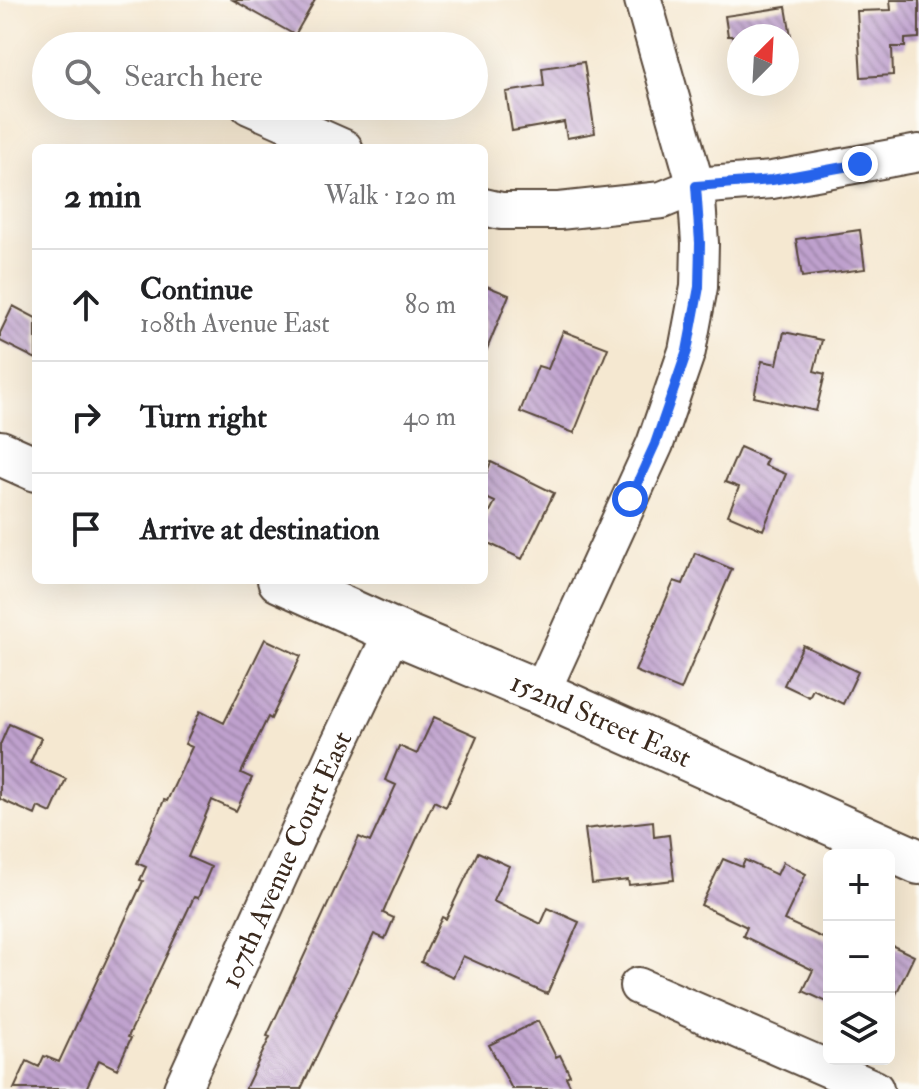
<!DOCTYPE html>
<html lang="en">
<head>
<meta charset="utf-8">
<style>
	body { margin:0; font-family:"IM FELL Double Pica",serif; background:#f6f6f6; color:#202124 }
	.controls { position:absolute; right:24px; bottom:24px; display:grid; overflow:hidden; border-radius:12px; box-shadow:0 8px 32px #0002 }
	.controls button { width:72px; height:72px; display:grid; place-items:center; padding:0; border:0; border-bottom:2px solid #e0e0e0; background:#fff; color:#202124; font:40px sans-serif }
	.compass { position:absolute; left:727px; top:24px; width:72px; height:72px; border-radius:50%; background:#fff; box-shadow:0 8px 32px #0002; rotate:24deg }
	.stop { position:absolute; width:24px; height:24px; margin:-18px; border:6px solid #2563eb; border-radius:50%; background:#fff }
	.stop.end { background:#2563eb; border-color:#fff; box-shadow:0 2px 8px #0008 }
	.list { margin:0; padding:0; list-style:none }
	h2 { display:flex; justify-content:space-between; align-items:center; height:104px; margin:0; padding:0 32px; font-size:34px }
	h2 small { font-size:26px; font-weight:400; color:#757577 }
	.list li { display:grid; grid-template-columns:52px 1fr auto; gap:24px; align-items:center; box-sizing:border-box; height:112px; padding:0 32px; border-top:2px solid #e0e0e0 }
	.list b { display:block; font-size:30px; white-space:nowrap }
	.list p { margin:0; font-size:26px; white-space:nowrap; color:#757577 }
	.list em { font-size:26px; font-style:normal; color:#757577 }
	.icon { flex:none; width:44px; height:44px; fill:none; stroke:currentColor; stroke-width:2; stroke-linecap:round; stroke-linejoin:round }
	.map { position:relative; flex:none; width:919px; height:1089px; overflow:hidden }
	.search { position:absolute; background:#fff; box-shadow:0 8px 32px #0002; left:32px; top:32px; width:456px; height:88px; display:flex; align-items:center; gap:20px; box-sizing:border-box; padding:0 28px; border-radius:44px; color:#757577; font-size:30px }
	.panel { position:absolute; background:#fff; box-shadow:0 8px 32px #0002; left:32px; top:144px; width:456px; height:440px; border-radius:12px }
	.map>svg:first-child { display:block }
	.building { fill:url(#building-back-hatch) }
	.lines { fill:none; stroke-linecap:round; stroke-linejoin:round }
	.minor-casing { stroke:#574639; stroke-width:40 }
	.major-casing { stroke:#574639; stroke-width:48 }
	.minor { stroke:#fff; stroke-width:36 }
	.major { stroke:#fff; stroke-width:44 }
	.route { stroke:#2563eb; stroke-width:10 }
	.labels { text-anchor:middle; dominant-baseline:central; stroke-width:7; stroke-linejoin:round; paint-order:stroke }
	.street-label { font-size:28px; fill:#3b2a1e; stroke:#fdfcf7 }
</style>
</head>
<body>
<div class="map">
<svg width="919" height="1089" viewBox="0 0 919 1089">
	<defs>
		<pattern id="building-back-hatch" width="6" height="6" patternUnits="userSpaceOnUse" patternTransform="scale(2)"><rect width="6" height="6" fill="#bfa1ce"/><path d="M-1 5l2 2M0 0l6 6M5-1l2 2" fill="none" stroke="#9c83a7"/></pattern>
	</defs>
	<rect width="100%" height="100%" fill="#fdfcf7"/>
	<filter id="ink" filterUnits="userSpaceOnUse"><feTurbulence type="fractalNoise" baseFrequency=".0125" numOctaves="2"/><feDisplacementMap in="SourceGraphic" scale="16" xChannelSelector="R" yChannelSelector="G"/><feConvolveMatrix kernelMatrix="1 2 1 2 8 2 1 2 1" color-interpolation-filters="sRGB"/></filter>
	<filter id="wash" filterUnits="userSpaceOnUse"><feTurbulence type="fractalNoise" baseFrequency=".006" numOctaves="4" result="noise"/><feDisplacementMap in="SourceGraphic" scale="32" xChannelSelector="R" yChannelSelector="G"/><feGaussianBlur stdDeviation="1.8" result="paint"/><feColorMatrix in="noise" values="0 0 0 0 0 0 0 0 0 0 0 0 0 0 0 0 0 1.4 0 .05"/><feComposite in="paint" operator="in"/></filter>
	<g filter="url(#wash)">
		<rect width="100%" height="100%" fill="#f5e8d1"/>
		<g id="blocks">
			<path class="building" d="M233,0H315L295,35Z
				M890,0H919V38L905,39V47H892L893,75L861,77L857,11L891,10Z
				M786,7L791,36H728L725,16Z
				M584,62L595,133L567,138L564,122L512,131L506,92L544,86L542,68Z
				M860,230L865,269L802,277L796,239Z
				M484,285L509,295L485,354H484Z
				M13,306L36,318V359L0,341V333Z
				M563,331L608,348L574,433L520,412L538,366L548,369Z
				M784,332L822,340L814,371L825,374L816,411L754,397L762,361L777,364Z
				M740,447L767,459L764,465L786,474L763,530L728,515L739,487L725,482Z
				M491,462L554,493L522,559L484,541V523L495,502L484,497V478Z
				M695,553L732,569L681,690L635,671L674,581L683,584Z
				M265,639L301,656L271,719L268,717L241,773L252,778L236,811L212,800L188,857L211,867L198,898L194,897L128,1037L131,1038L117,1069L99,1060L86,1089H14L27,1061L39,1067L44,1056L59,1062L143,881L140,880L146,867L137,863L164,800L167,801L192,747L185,744L200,711L224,723Z
				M803,645L858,672L843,704L813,689L809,697L784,685Z
				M434,717L477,736L446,807L434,801L389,899L383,913L394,918L385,939L374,934L301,1089H245L270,1037L267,1036L359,837L370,842L396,785L385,780L399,746L417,754Z
				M9,724L41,738L30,763L66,779L51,813L38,807L35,815L0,799V745Z
				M653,821L654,837L669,835L674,880L629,885L628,880L592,884L585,829Z
				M478,852L509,866L493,901L541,924L548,908L579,922L547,994L463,956L453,977L421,962L442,917L446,919Z
				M723,859L742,867L745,860L777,875L783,862L806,874L784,920L827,940L829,935V1003L803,991L813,970L743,936L747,927L701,905Z
				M889,944L914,956L889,1009Z
				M538,1021L556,1057L560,1055L570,1075L566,1077L572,1089H512L489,1045Z"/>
		</g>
	</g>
	<g filter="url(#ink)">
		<use href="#blocks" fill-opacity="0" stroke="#574639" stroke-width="2"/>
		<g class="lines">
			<defs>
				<g id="minor">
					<path d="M249,106L344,148"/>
					<path d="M484,207L501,211H559L662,200L696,186L772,180L919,153"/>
					<path d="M541,693L655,444L687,351L699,287L700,243L696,186L643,0"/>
					<path d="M638,986L875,1089"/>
					<path id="s1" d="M182,1089L338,746L393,631"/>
				</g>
				<g id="major">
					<path d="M0,453L36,469"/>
					<path id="s2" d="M280,580L393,631L541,693L919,862"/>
				</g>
			</defs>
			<use href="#minor" class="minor-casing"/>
			<use href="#major" class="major-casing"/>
			<use href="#minor" class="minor"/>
			<use href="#major" class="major"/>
		</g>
	</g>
	<g class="lines" filter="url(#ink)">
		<path class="route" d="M630,499L655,444L687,351L699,287L700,243L696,186L772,180L860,164"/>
	</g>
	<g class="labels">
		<g class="street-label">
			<text stroke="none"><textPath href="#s2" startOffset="350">152nd Street East</textPath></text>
			<text stroke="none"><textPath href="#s1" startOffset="252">107th Avenue Court East</textPath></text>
		</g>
	</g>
</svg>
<div class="controls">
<button>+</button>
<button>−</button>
<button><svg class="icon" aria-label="layers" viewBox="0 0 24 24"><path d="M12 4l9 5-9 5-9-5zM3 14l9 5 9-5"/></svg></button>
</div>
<svg class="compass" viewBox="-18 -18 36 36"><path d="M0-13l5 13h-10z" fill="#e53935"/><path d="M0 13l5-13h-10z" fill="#757577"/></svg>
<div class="stop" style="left:630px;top:499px"></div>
<div class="stop end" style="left:860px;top:164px"></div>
<div class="search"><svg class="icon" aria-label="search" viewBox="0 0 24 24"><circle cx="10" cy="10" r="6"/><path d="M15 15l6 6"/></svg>Search here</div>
<section class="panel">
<h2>2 min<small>Walk · 120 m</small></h2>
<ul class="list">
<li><svg class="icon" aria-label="ahead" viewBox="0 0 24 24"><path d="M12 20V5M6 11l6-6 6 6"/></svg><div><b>Continue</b><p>108th Avenue East</p></div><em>80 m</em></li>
<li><svg class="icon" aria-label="right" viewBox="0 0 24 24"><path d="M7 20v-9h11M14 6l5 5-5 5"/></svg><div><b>Turn right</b></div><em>40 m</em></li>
<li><svg class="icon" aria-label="arrive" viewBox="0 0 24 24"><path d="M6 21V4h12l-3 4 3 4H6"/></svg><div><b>Arrive at destination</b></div></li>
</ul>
</section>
</div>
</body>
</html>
